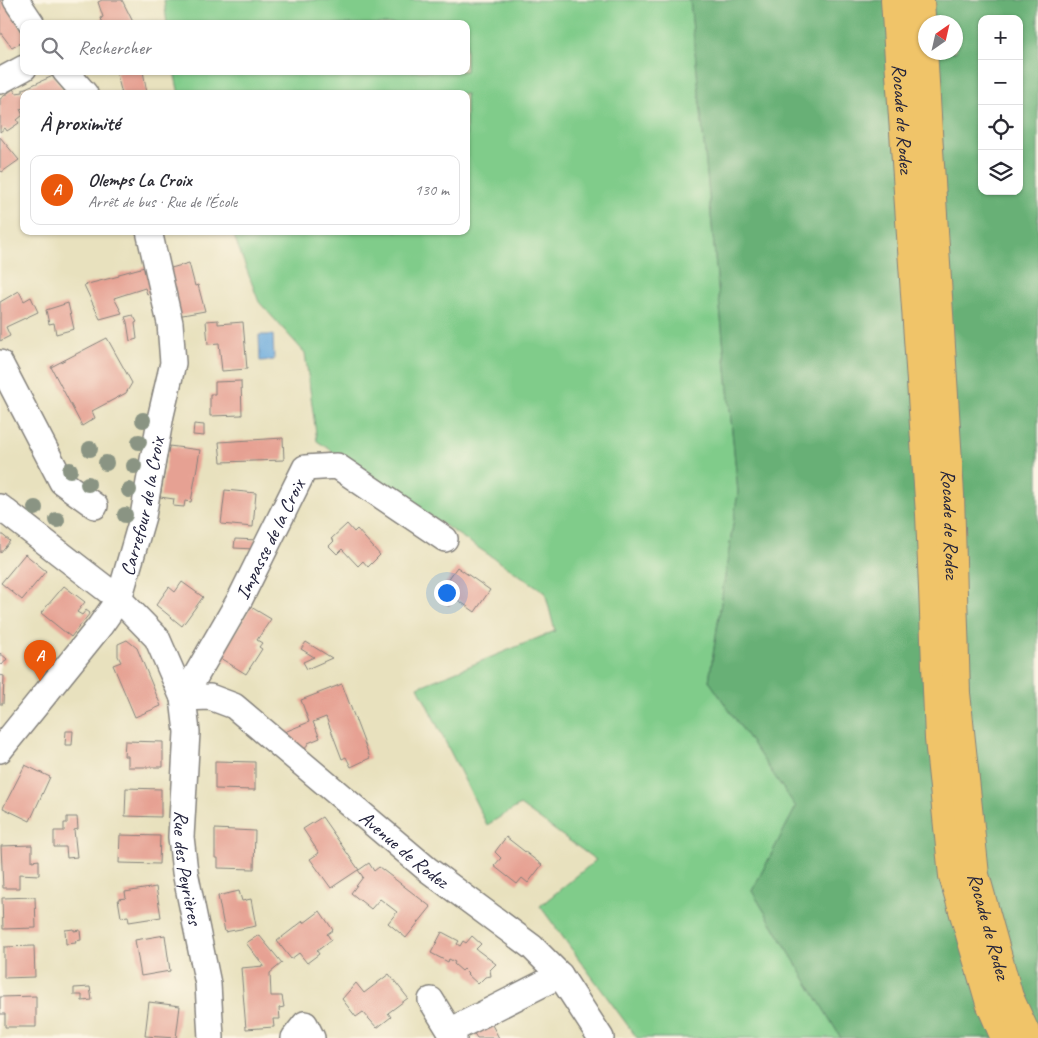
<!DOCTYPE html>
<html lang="fr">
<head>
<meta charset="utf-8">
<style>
	body { margin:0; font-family:Caveat,sans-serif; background:#f7f7f7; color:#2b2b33 }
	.controls { position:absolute; right:15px; top:15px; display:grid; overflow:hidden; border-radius:10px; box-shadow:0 1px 4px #0004 }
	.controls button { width:45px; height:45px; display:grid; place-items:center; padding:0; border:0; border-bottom:1px solid #e1e1e2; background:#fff; color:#2b2b33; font:25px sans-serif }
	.compass { position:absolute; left:918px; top:15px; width:45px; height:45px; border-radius:50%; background:#fff; box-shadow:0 1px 4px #0004; rotate:34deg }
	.you { position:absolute; left:446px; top:592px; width:18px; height:18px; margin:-12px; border:4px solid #fff; border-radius:50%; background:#1a73e8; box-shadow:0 0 0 8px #1a73e833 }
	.badge { display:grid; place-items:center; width:32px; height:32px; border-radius:50%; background:#ea580c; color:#fff; font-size:16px; font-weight:700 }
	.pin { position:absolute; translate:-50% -41px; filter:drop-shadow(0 1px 2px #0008) }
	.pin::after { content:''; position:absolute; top:26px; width:18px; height:15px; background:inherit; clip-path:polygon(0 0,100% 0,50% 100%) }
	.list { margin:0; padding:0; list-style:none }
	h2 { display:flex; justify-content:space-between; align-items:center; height:65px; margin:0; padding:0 20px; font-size:21px }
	h2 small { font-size:16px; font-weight:400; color:#7c7c81 }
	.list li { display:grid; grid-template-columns:32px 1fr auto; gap:15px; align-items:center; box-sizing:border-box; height:70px; margin:0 10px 10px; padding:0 10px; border:1px solid #e1e1e2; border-radius:10px }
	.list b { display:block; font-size:19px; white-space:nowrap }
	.list p { margin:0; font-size:16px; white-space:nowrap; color:#7c7c81 }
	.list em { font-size:16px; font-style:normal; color:#7c7c81 }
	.icon { flex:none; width:28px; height:28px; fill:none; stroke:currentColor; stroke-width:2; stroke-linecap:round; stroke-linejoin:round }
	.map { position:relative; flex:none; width:1038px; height:1038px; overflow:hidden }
	.search { position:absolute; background:#fff; box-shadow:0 1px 4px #0004; left:20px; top:20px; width:450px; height:55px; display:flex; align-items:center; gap:12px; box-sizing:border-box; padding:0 18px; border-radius:10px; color:#7c7c81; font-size:19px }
	.panel { position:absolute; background:#fff; box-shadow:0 1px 4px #0004; left:20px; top:90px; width:450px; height:145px; border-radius:10px }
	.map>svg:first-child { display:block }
	.green { fill:#80cc8a; stroke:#517762 }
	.forest { fill:#68b076; stroke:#456958; fill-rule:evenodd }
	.water { fill:#6aaadd; stroke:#46668c }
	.building { fill:#e6a193 }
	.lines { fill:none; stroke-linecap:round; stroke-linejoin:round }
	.minor-casing { stroke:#85827c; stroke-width:28 }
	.highway-casing { stroke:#85827c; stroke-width:30 }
	.minor { stroke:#fff; stroke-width:25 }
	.highway { stroke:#f0c469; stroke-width:28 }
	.tree { fill:#8a9483 }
	.labels { text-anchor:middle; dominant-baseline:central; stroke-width:4; stroke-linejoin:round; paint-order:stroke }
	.street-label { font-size:20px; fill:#22223b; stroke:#fcf5e5 }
</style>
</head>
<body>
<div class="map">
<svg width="1038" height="1038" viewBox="0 0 1038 1038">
	<rect width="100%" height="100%" fill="#fcf5e5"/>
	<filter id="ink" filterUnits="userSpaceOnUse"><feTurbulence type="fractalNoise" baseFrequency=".02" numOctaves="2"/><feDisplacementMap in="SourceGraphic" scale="10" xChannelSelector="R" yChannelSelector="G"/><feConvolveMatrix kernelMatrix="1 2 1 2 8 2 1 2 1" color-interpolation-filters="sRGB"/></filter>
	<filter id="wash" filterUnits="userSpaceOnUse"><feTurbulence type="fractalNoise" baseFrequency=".0096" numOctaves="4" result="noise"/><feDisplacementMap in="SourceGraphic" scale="20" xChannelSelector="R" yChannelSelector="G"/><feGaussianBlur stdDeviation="1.12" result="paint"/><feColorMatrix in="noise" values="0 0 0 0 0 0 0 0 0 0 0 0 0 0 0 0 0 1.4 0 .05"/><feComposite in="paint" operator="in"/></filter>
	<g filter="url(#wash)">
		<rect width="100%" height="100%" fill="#e8e1be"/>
		<path class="green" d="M164,0H690L738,492L709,681L796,807L752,891L841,1038H637L540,906L596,860L520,805L487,825L418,687L555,631L545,592L317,441L305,353L259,302L232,231H466V94H179L174,71H466V24H167Z"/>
		<path class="forest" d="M690,0H1038V1038H841L752,891L796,807L709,681L738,492ZM982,19H1019V191H982ZM926,22H956V52H926Z"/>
		<path class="water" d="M259,335H273L274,360L260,361Z"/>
		<g id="blocks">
			<path class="building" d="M0,0H3L24,32V41L12,48L0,32Z
				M102,0H122L134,24H103L101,18L103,17L98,2Z
				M116,71H143L147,93L122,94Z
				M53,76L67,94H24V108L20,109L23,115L17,120L19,123L7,131L5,128L0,132V99L13,89L16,93L23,92V89Z
				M0,137L19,160L2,172L0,170Z
				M189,263L195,286L198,285L205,311L177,316L164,270Z
				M148,266L155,291L147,294L145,288L114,298L122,313L100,319L84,285L119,276V274Z
				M19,291L24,301L31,297L38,312L6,327L10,336L0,341V302Z
				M68,303L74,329L56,334L54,323L49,324L46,310Z
				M133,315L137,322L135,323L137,339L130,341L127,322L125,317Z
				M218,320V324L243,322L247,369L222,371L219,343L208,344L206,321Z
				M107,338L132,383L126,393L92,411L95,418L82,426L51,367Z
				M241,381L242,415L210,416V394H215V382Z
				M194,424L204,425V436L193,435Z
				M283,438L284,460L221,462L219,442Z
				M169,446L200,450L191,502L185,501L184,507L173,506L174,499L160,497Z
				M225,490L256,493L253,527L221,524Z
				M347,524L354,532L357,529L380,555L368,567L363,561L358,566L342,549L337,554L329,546L334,541L331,539Z
				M0,533L10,541L0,553Z
				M235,539L258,540L254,549L234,548Z
				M25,554L46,571L22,600L1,583Z
				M457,567L490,590L475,612L455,598L449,606L436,597Z
				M182,582L203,597L182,626L156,605L169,587L175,592Z
				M64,586L85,602L77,612L82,615L86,610L90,613L71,637L41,613Z
				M251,607L271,619L257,640L262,643L259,647L262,649L246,674L220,658Z
				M127,640L137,648L161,706L135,717L113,665L121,662L118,656V644Z
				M306,642L332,658L307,669L303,662L314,657L301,649Z
				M0,653L7,659L2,665L0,663Z
				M0,675L4,676L3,704H0Z
				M342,684L370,758L351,767L346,757L342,759L326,717L313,722L320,738L308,743L304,752L282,733L309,722L301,700Z
				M66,731H73L72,745H65Z
				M125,741L163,742V767H128V756H124Z
				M215,761L255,762V790L215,789Z
				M25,765L50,777L30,821L3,808Z
				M126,788L161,789V817L125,816Z
				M67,817H77L78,829L74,830L77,857L67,858L66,847H54V831H64V823H67Z
				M322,817L359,870L369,863L374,871L379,867L431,907L406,938L388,923L397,912L380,899L371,909L351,893L363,877L358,870L331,888L310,859L319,853L303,829Z
				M215,829L255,831L254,869L218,868V858H215Z
				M120,835L160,836L159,864L119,863Z
				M506,837L542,865L528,883L522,878L517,884L494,866L501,858L495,852Z
				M32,845V861L39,860V875L19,874V888H3L1,846Z
				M156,887L161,917L129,922L128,916L121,917L118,899L126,898L125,892Z
				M239,891L242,901L251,899L256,926L225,932L218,896Z
				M35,897L36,928L3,929L2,898Z
				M320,911L333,930L327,934L331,940L317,951L319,954L307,963L299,953L291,959L277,941L303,921L304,923Z
				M74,929V931L80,930L81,940L75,941L76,943L66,944L65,930Z
				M442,932L459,941L457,944L460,946L463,941L466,943L472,936L481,944L476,949L496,964L490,970L491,976L485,977L478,984L467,974L468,973L464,969L462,971L454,964L455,962L449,959L448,962L431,953Z
				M165,935L170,971L141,976L135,940Z
				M259,935L282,963L270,973L271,996H282L284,1007L279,1008L280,1019H273L274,1027L246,1029L241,968L264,966L246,943Z
				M34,946L35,977L4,978V947Z
				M389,974L408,998L388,1013L391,1017L377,1028L363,1012L356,1017L342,999L356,983L364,993Z
				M90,987L92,1000L82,1001V995H74V988Z
				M36,996V1027H5V1014H0V997Z
				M149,1002L180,1006L176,1038L145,1036Z
				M491,1023L499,1038H477L473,1032Z"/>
		</g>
	</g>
	<g filter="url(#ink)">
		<use href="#blocks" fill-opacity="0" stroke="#85827c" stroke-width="1"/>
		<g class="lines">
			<defs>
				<g id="minor">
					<path d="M16,0L32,24"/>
					<path d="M65,71L85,94"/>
					<path d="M0,81L24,68"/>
					<path d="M0,363L62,482L95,506"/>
					<path id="s1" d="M0,507L119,599L157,638L183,698L187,732L181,837L185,872L208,984L211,1038"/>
					<path id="s2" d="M183,698L210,697L234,706L427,869L532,947L560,975L601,1038"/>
					<path id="s3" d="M183,698L240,599L305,468L337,466L445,539"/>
					<path id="s4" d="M0,750L100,626L119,599L143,516L161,415L173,363L170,323L149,231"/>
					<path d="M431,1000L450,1031"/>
					<path d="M294,1038L305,1024L312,1038"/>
					<path d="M454,1038L450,1031L560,975"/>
				</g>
				<g id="highway">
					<path id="s5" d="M895,0L930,514L939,739L953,876L990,1003L1005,1038"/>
					<path id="s6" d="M920,0L950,495L956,693L975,875L1009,997L1028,1038"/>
				</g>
			</defs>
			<use href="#minor" class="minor-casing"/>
			<use href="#highway" class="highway-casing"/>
			<use href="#minor" class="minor"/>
			<use href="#highway" class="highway"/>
		</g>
		<g class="tree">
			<circle cx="143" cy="420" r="8"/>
			<circle cx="139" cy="442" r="8"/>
			<circle cx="90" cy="449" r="8"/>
			<circle cx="106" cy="463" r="8"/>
			<circle cx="134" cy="466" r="8"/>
			<circle cx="70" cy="470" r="8"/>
			<circle cx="88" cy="484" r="8"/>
			<circle cx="129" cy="490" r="8"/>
			<circle cx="35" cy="508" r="8"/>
			<circle cx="125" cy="515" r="8"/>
			<circle cx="57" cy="520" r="8"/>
		</g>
	</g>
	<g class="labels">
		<g class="street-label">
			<text stroke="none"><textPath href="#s5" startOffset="119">Rocade de Rodez</textPath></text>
			<text stroke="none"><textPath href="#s4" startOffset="288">Carrefour de la Croix</textPath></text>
			<text stroke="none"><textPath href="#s6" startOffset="525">Rocade de Rodez</textPath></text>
			<text stroke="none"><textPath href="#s3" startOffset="181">Impasse de la Croix</textPath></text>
			<text stroke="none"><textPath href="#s2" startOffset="275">Avenue de Rodez</textPath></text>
			<text stroke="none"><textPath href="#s1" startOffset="441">Rue des Peyrières</textPath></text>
			<text stroke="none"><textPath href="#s6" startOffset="930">Rocade de Rodez</textPath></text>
		</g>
	</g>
</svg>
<div class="controls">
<button>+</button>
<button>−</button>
<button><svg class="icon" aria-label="locate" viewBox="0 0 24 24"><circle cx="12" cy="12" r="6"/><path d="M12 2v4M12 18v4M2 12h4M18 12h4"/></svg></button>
<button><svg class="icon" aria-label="layers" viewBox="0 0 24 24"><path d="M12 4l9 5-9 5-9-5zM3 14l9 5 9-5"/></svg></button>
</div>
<svg class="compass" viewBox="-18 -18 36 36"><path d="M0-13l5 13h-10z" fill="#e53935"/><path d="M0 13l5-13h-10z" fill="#7c7c81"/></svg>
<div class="you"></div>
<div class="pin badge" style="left:40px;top:681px">A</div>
<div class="search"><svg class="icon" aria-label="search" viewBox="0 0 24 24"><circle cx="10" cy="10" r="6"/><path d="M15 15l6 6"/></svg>Rechercher</div>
<section class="panel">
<h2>À proximité<small></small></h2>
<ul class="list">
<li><span class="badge">A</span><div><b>Olemps La Croix</b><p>Arrêt de bus · Rue de l'École</p></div><em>130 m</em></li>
</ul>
</section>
</div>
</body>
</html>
